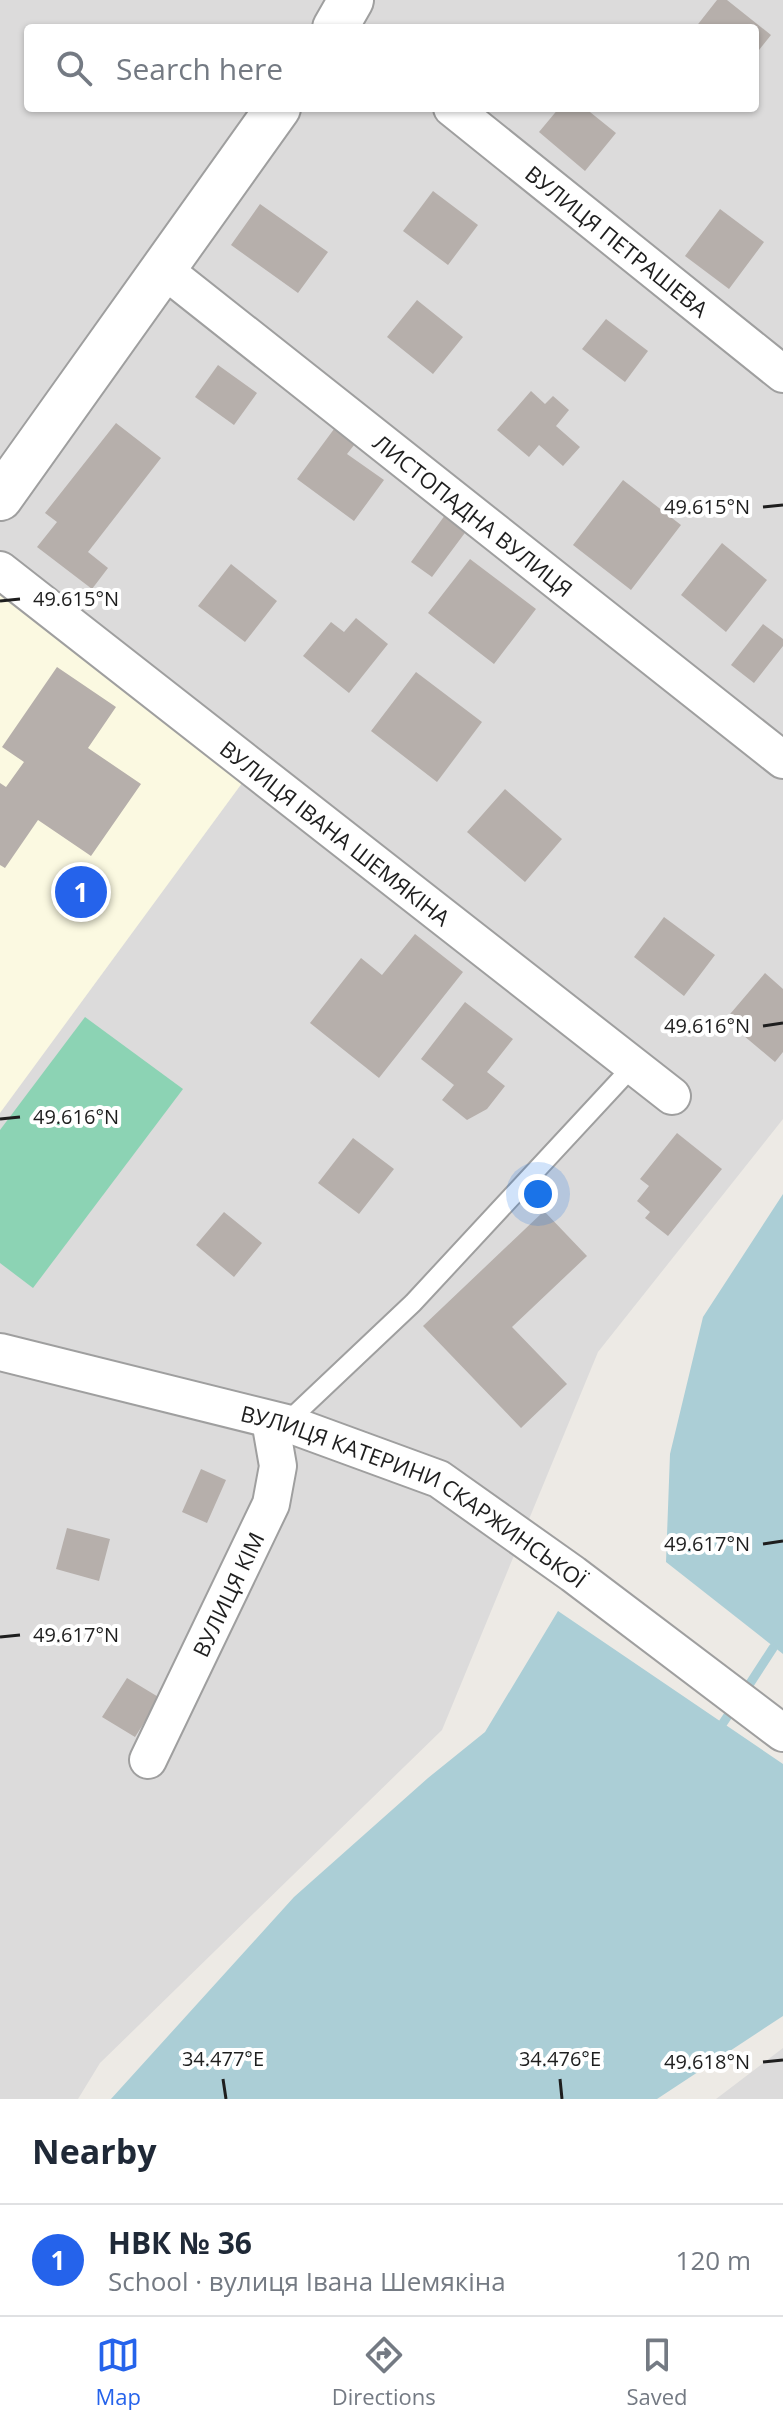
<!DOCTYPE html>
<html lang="en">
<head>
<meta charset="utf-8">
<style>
	body { margin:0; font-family:"Open Sans",sans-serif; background:#f2f2f3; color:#1f2937 }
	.you { position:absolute; left:538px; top:1194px; width:28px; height:28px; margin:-20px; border:6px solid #fff; border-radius:50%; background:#1a73e8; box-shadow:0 0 0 12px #1a73e833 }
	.badge { display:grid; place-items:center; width:52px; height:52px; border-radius:50%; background:#2563eb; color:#fff; font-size:26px; font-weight:700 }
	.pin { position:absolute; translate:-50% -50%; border:4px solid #fff; box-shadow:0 2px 8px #0006 }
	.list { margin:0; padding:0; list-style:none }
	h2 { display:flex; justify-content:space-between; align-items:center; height:104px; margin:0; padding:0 32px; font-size:34px }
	h2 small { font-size:26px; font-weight:400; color:#747a83 }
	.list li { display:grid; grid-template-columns:52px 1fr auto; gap:24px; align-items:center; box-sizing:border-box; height:112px; padding:0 32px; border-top:2px solid #e0e1e3 }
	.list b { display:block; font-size:30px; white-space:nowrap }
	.list p { margin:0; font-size:26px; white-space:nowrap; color:#747a83 }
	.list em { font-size:26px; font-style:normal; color:#747a83 }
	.icon { flex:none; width:44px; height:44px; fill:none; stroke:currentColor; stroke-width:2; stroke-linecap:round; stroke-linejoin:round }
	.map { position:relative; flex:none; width:783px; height:2099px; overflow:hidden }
	.search { position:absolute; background:#fff; box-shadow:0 2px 6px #0004; left:24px; right:24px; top:24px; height:88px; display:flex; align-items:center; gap:20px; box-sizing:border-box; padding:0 28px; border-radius:8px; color:#747a83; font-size:30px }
	.sheet { height:216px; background:#fff }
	nav { display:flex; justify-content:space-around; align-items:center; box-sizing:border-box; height:112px; border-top:2px solid #e0e1e3; background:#fff; font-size:22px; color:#747a83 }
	nav a { display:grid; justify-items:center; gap:4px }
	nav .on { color:#2563eb }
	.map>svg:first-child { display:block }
	.residential { fill:#dcdbdb; fill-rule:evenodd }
	.education { fill:#fbf9e1 }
	.pitch { fill:#8cd3b4 }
	.water { fill:#abced6 }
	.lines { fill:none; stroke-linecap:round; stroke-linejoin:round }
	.stream { stroke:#abced6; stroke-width:9 }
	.building { fill:#b6afab }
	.service-casing { stroke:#9f9f9f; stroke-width:22 }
	.minor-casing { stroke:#9f9f9f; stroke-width:40 }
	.tertiary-casing { stroke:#9f9f9f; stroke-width:48 }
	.service { stroke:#fff; stroke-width:18 }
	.minor { stroke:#fff; stroke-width:36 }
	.tertiary { stroke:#fff; stroke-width:44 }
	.ticks { fill:none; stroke:#1e1e1e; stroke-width:3 }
	.labels { text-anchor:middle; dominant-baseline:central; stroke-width:8; stroke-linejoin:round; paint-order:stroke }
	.street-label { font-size:22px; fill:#1e1e1e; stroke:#fff }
	.ticks-label { font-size:20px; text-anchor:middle; fill:#1e1e1e; stroke:#fff; stroke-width:8; stroke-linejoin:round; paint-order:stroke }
</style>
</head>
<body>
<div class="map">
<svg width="783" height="2099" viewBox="0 0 783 2099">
	<rect width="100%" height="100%" fill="#edeae5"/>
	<path class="residential" d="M0,0H783V1119L598,1352L442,1730L100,2063L78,2099H0ZM28,28H755V108H28Z
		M783,2048V2099H716Z"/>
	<path class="education" d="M0,594L248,775L0,1113Z"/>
	<path class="pitch" d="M85,1017L183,1089L33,1288L0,1263V1130Z"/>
	<path class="water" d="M783,1194V1654L666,1562L670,1454L703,1317Z
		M558,1611L783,1764V2016L657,2099H111L294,1897L428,1778L485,1732Z"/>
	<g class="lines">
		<path class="stream" d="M749,1685L773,1648
			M723,1723L729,1714"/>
	</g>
	<path class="building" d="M717,0H727L771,35L755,55V28H695Z
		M559,108H585L616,133L585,171L539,132Z
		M433,191L478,225L448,265L403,231Z
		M260,204L328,252L298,293L231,245Z
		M720,209L764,242L729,289L685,256Z
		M417,300L463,337L433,374L387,337Z
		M606,319L648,351L625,382L582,349Z
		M218,365L257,393L234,425L195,397Z
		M531,391L545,404L553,396L569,410L556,426L580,447L563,466L539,445L529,457L497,430Z
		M116,423L161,458L88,552L108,568L92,589L37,547L57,522L45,513Z
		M337,425L358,440L347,454L384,480L354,521L297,479Z
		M623,480L681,525L631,590L573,545Z
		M448,511L470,526L432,577L411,562Z
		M722,543L767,580L726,632L681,595Z
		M470,559L536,609L494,664L428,613Z
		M231,564L277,601L245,642L198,606Z
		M356,618L388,644L349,693L303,656L331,622L344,632Z
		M763,624L783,639V646L754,683L731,665Z
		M57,667L116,707L88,748L141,784L91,856L38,820L5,868L0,865V783L6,787L24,762L2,747Z
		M416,672L482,722L437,782L371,731Z
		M505,789L562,839L525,882L467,832Z
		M664,917L715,955L684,996L634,957Z
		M415,934L463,972L379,1078L310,1023L361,958L382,975Z
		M765,973L783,989V1052L775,1062L725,1020Z
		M465,1002L513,1039L487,1072L505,1086L487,1109L467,1120L442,1100L454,1085L421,1059Z
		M677,1133L722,1169L668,1236L645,1218L650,1212L637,1201L649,1186L640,1179Z
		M353,1138L394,1169L359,1214L318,1183Z
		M544,1211L587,1256L512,1327L567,1384L521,1428L423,1326Z
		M224,1212L262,1243L234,1277L196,1245Z
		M201,1469L226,1480L207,1523L182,1512Z
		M67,1528L110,1539L99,1581L56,1569Z
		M127,1678L160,1698L135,1737L102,1717Z"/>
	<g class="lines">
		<defs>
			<path id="service" d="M286,1423L413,1303L633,1066"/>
			<g id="minor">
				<path id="s1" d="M452,108L783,374"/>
				<path id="s2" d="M163,269L783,760"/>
				<path id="s3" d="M0,570L672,1096"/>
				<path id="s4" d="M0,1352L286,1423L439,1479L573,1574L783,1733"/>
				<path id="s5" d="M148,1760L271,1504L278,1466L270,1420"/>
			</g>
			<path id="tertiary" d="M335,28L351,0
				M0,498L278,108"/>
		</defs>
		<use href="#service" class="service-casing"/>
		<use href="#minor" class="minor-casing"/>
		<use href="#tertiary" class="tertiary-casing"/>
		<use href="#service" class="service"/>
		<use href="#minor" class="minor"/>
		<use href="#tertiary" class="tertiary"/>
	</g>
	<path class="ticks" d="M763,507L783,505M0,601L20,599M763,1026L783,1023M0,1119L20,1117M763,1544L783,1541M0,1637L20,1635M763,2062L783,2060M223,2079L226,2099M560,2079L562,2099"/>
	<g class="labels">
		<g class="street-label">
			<text stroke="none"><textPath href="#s1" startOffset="212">ВУЛИЦЯ ПЕТРАШЕВА</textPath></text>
			<text stroke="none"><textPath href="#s2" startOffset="396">ЛИСТОПАДНА ВУЛИЦЯ</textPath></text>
			<text stroke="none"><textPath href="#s3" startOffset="426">ВУЛИЦЯ ІВАНА ШЕМЯКІНА</textPath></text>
			<text stroke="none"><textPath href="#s4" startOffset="442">ВУЛИЦЯ КАТЕРИНИ СКАРЖИНСЬКОЇ</textPath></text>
			<text stroke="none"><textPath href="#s5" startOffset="184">ВУЛИЦЯ КІМ</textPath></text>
		</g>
	</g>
	<g class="ticks-label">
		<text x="707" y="514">49.615°N</text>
		<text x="76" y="606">49.615°N</text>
		<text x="707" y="1033">49.616°N</text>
		<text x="76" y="1124">49.616°N</text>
		<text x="707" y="1551">49.617°N</text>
		<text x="76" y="1642">49.617°N</text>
		<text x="223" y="2066">34.477°E</text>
		<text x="560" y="2066">34.476°E</text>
		<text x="707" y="2069">49.618°N</text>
	</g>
</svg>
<div class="you"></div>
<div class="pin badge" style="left:81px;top:892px">1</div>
<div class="search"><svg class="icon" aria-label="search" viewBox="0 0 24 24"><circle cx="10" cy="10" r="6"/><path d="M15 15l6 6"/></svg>Search here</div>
</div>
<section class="sheet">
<h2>Nearby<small></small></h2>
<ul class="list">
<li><span class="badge">1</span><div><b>НВК № 36</b><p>School · вулиця Івана Шемякіна</p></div><em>120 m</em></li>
</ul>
</section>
<nav>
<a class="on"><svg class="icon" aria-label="map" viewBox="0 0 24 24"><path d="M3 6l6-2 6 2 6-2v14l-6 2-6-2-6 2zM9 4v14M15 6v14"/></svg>Map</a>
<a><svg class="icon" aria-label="directions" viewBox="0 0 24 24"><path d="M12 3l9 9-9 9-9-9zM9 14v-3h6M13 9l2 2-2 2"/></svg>Directions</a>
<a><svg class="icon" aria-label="saved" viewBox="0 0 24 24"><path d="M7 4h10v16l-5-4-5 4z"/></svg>Saved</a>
</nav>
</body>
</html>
